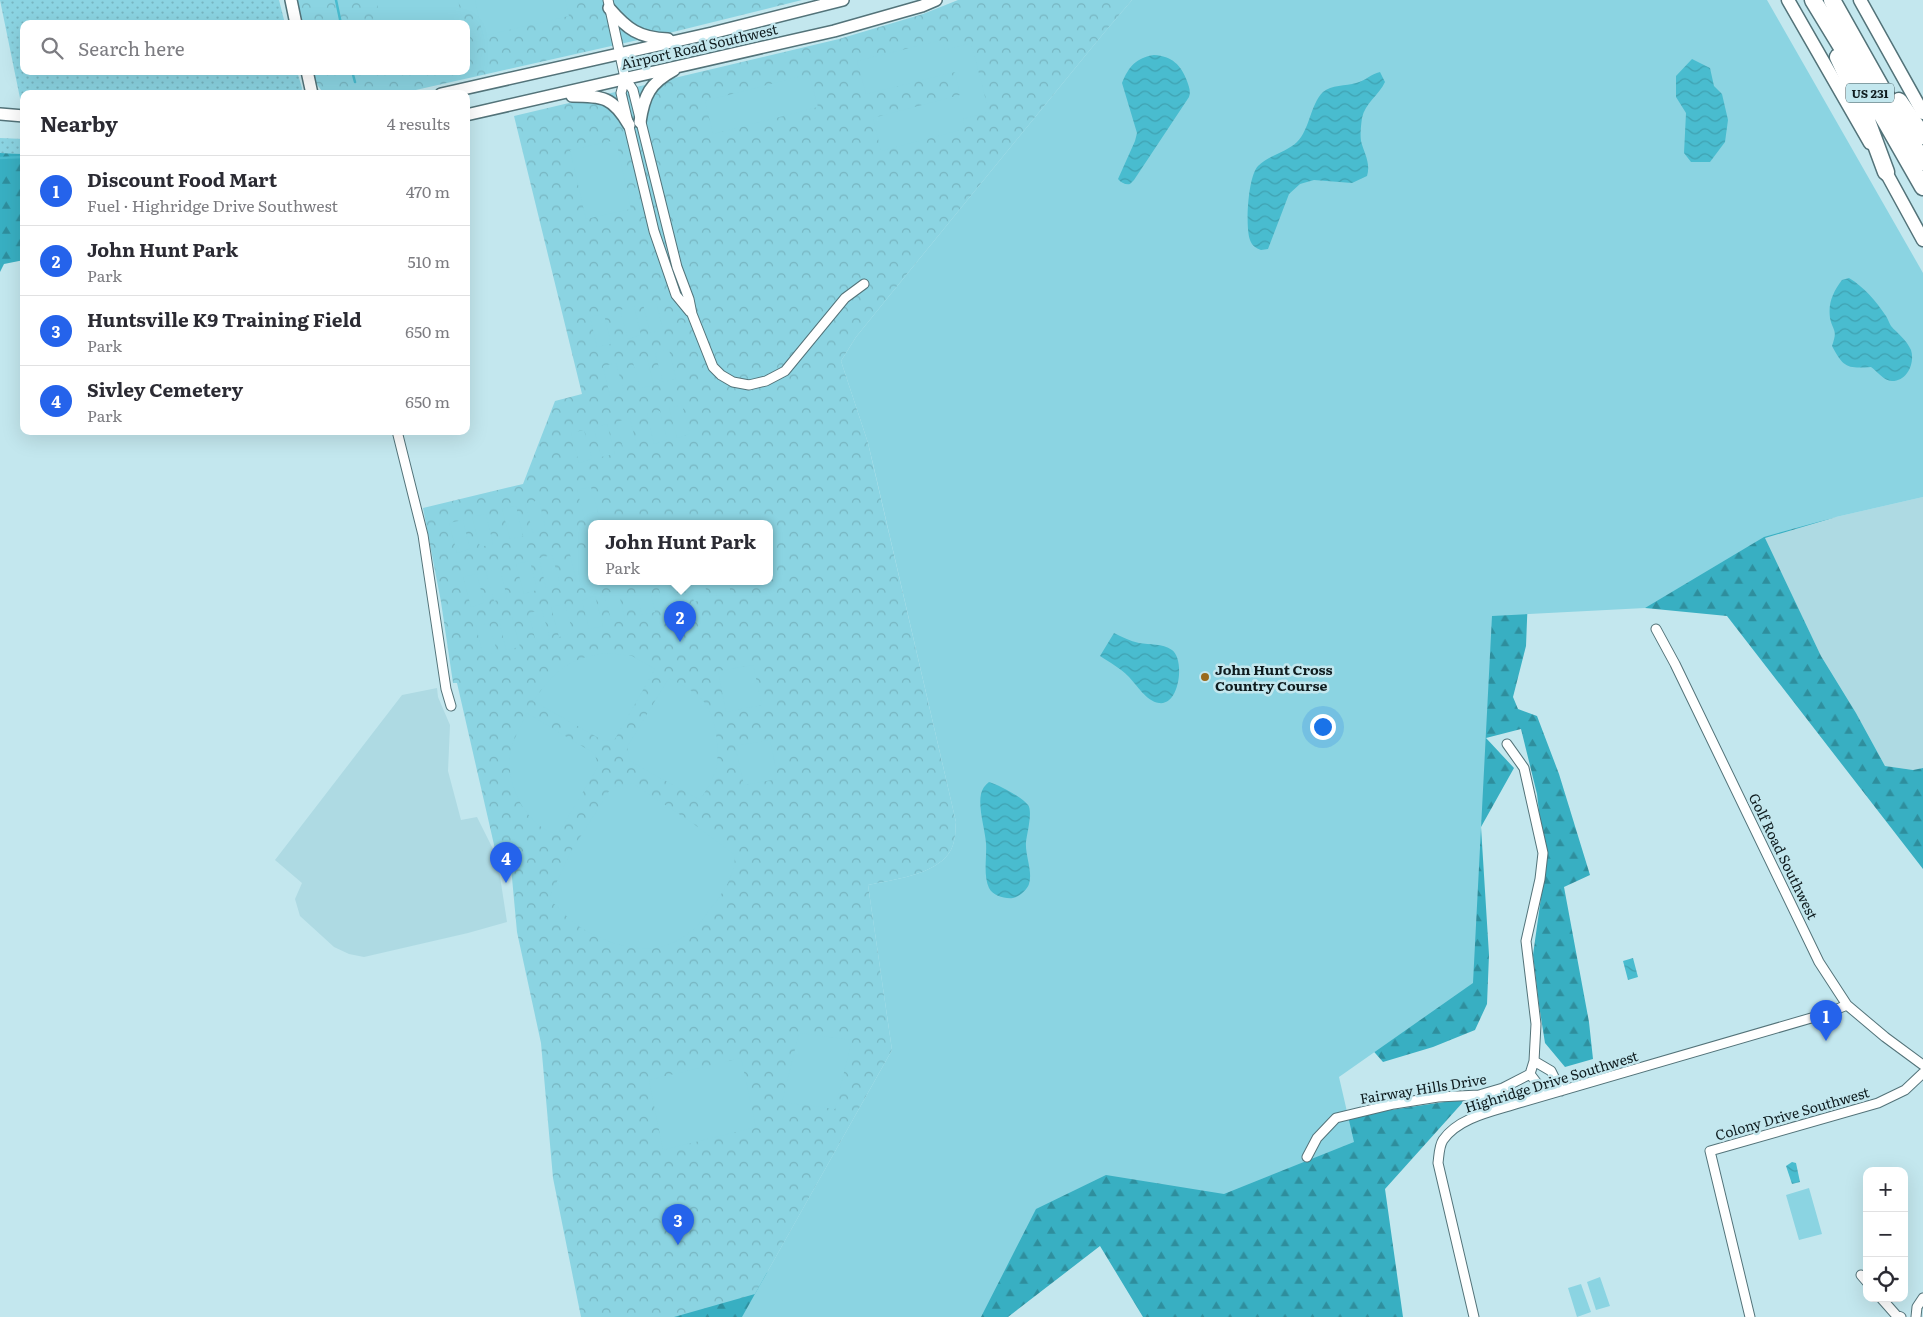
<!DOCTYPE html>
<html lang="en">
<head>
<meta charset="utf-8">
<style>
	body { margin:0; font-family:Literata,serif; background:#f2f2f3; color:#2b2b33 }
	.controls { position:absolute; right:15px; bottom:15px; display:grid; overflow:hidden; border-radius:10px; box-shadow:0 5px 20px #0002 }
	.controls button { width:45px; height:45px; display:grid; place-items:center; padding:0; border:0; border-bottom:1px solid #e1e1e2; background:#fff; color:#2b2b33; font:25px sans-serif }
	.you { position:absolute; left:1322px; top:726px; width:18px; height:18px; margin:-12px; border:4px solid #fff; border-radius:50%; background:#1a73e8; box-shadow:0 0 0 8px #1a73e833 }
	.badge { display:grid; place-items:center; width:32px; height:32px; border-radius:50%; background:#2563eb; color:#fff; font-size:16px; font-weight:700 }
	.pin { position:absolute; translate:-50% -41px; filter:drop-shadow(0 1px 2px #0008) }
	.pin::after { content:''; position:absolute; top:26px; width:18px; height:15px; background:inherit; clip-path:polygon(0 0,100% 0,50% 100%) }
	.popup { position:absolute; left:588px; top:520px; width:185px; height:65px; box-sizing:border-box; display:grid; place-content:center; border-radius:10px; background:#fff; filter:drop-shadow(0 1px 4px #0005); font-size:16px; white-space:nowrap; color:#7c7c81 }
	.popup b { font-size:19px; color:#2b2b33 }
	.popup::after { content:''; position:absolute; left:50%; top:100%; margin-left:-10px; border:10px solid transparent; border-top-color:#fff }
	.list { margin:0; padding:0; list-style:none }
	h2 { display:flex; justify-content:space-between; align-items:center; height:65px; margin:0; padding:0 20px; font-size:21px }
	h2 small { font-size:16px; font-weight:400; color:#7c7c81 }
	.list li { display:grid; grid-template-columns:32px 1fr auto; gap:15px; align-items:center; box-sizing:border-box; height:70px; padding:0 20px; border-top:1px solid #e1e1e2 }
	.list b { display:block; font-size:19px; white-space:nowrap }
	.list p { margin:0; font-size:16px; white-space:nowrap; color:#7c7c81 }
	.list em { font-size:16px; font-style:normal; color:#7c7c81 }
	.icon { flex:none; width:28px; height:28px; fill:none; stroke:currentColor; stroke-width:2; stroke-linecap:round; stroke-linejoin:round }
	.map { position:relative; flex:none; width:1923px; height:1317px; overflow:hidden }
	.search { position:absolute; background:#fff; box-shadow:0 5px 20px #0002; left:20px; top:20px; width:450px; height:55px; display:flex; align-items:center; gap:12px; box-sizing:border-box; padding:0 18px; border-radius:10px; color:#7c7c81; font-size:19px }
	.panel { position:absolute; background:#fff; box-shadow:0 5px 20px #0002; left:20px; top:90px; width:450px; height:345px; border-radius:10px }
	.map>svg:first-child { display:block }
	.built { fill:#aedae3 }
	.grass { fill:url(#grass-dots) }
	.forest { fill:url(#forest-firs) }
	.park { fill:url(#park-crowns); fill-rule:evenodd }
	.pitch { fill:#8bd4e2 }
	.water { fill:url(#water-waves) }
	.lines { fill:none; stroke-linecap:round; stroke-linejoin:round }
	.stream { stroke:#49bccf; stroke-width:2.5 }
	.minor-casing { stroke:#537379; stroke-width:11 }
	.tertiary-casing { stroke:#537379; stroke-width:14 }
	.secondary-casing { stroke:#537379; stroke-width:15 }
	.motorway-casing { stroke:#537379; stroke-width:19 }
	.minor { stroke:#fff; stroke-width:9 }
	.tertiary { stroke:#fff; stroke-width:11 }
	.secondary { stroke:#fff; stroke-width:12 }
	.motorway { stroke:#fff; stroke-width:16 }
	.poi-dot { fill:#996a1b; stroke:#c3e7ee; stroke-width:2 }
	.labels { text-anchor:middle; dominant-baseline:central; stroke-width:5; stroke-linejoin:round; paint-order:stroke }
	.shield { fill:#c3e7ee; stroke:#45595d; stroke-width:1 }
	.shield-label { font-size:12px; font-weight:bold; fill:#0f1c1f }
	.street-label { font-size:14px; fill:#0f1c1f; stroke:#c3e7ee }
	.poi-label { font-size:14px; font-weight:bold; fill:#0f1c1f; stroke:#c3e7ee; text-anchor:start }
</style>
</head>
<body>
<div class="map">
<svg width="1923" height="1317" viewBox="0 0 1923 1317">
	<defs>
		<pattern id="grass-dots" width="8" height="8" patternUnits="userSpaceOnUse" patternTransform="scale(1.25)"><rect width="8" height="8" fill="#8bd4e2"/><path d="M2 2h.1M6 6h.1" fill="none" stroke="#77b5c1" stroke-width="1.8" stroke-linecap="round"/></pattern>
		<pattern id="forest-firs" width="22" height="20" patternUnits="userSpaceOnUse" patternTransform="scale(1.25)"><rect width="22" height="20" fill="#38afc2"/><path d="M5 1l3.5 6h-7zM16 11l3.5 6h-7z" fill="#2e8e9d"/></pattern>
		<pattern id="park-crowns" width="20" height="18" patternUnits="userSpaceOnUse" patternTransform="scale(1.25)"><rect width="20" height="18" fill="#8bd4e2"/><path d="M2 6a3 3 0 1 1 6 0M12 15a3 3 0 1 1 6 0" fill="none" stroke="#77b5c1"/></pattern>
		<pattern id="water-waves" width="16" height="10" patternUnits="userSpaceOnUse" patternTransform="scale(1.25)"><rect width="16" height="10" fill="#49bccf"/><path d="M0 5q4-4 8 0t8 0" fill="none" stroke="#3fa1b1"/></pattern>
	</defs>
	<rect width="100%" height="100%" fill="#c3e7ee"/>
	<path class="built" d="M1923,497V768L1913,770L1885,766L1856,713L1821,656L1764,537L1836,517Z
		M437,688L438,697L450,725L448,771L461,820L477,817L497,857L507,922L468,933L364,957L349,954L334,947L300,916L295,899L302,883L275,860L402,695Z"/>
	<path class="grass" d="M0,0H279L285,24H24V71H297L302,88L301,94H24V103H21Z
		M0,138L24,139V154L0,153Z"/>
	<path class="forest" d="M0,153L24,154V260L4,264L0,272Z
		M1836,517L1765,538L1821,656L1856,713L1885,766L1913,770L1923,768V869L1727,616L1645,608L1646,600L1701,550Z
		M1528,595L1526,646L1513,697L1518,709L1537,716L1559,774L1590,875L1564,887L1589,1022L1593,1059L1565,1067L1545,1043L1539,1005L1533,955L1543,883V847L1537,794L1521,729L1486,738L1514,768L1481,827L1489,955L1487,1004L1475,1030L1433,1047L1383,1062L1369,1046L1492,603Z
		M1451,1101H1464L1385,1189L1403,1317H1143L1100,1246L1008,1317H931L1022,1183L1330,1119Z
		M735,1213L777,1289L772,1317H644Z"/>
	<path class="park" d="M295,0H802L669,33L398,94H324L316,83L313,71H466V24H301Z
		M958,0H1132L1103,34L894,290L856,337L841,361L868,443L956,822C955,828 956,835 954,841C948,874 895,879 868,885L892,1050L755,1294L674,1317H581L553,1178L541,1043L517,932L511,867L506,846L495,849L457,683H453L441,602L423,508L523,484L555,401L582,394L514,116L839,39L923,14ZM591,523H769V581H591Z"/>
	<path class="pitch" d="M376,0H458L463,24H382Z
		M475,0H565L569,16L483,36Z
		M1132,0H1767L1923,273V497L1836,517L1764,537L1645,608L1492,616L1473,983L1339,1077L1354,1142L1224,1194L1106,1175L1036,1209L981,1317H742L892,1050L868,885C895,879 948,874 954,841C956,835 955,828 956,822L874,468L868,443L841,361L856,337L894,290L1103,34Z
		M942,40L945,50L971,43L989,112L963,119L965,129L881,151L873,118L960,95L955,72L866,94L857,61Z
		M809,74L818,107L713,134L705,101Z
		M616,140L631,209L586,219L570,150Z
		M656,301L663,330L650,333L643,304Z
		M634,306L641,335L628,339L620,310Z
		M604,314L611,344L597,347L590,317Z
		M669,349L676,379L663,382L655,353Z
		M646,355L654,385L640,388L632,359Z
		M616,363L624,392L610,396L603,366Z
		M682,405L690,434L677,438L669,408Z
		M660,411L667,440L654,444L647,414Z
		M630,418L637,448L624,451L616,422Z
		M607,424L615,454L601,457L594,428Z
		M584,430L592,459L579,463L571,433Z
		M591,487L599,516L585,520L577,490Z
		M539,500L546,530L533,533L525,504Z
		M516,506L523,536L510,539L502,509Z
		M486,514L493,544L480,547L472,517Z
		M463,520L470,549L457,553L449,523Z
		M582,547L590,577L576,580L569,550Z
		M552,555L560,584L546,588L539,558Z
		M530,561L537,590L524,594L516,564Z
		M500,568L507,598L494,601L486,572Z
		M477,574L484,603L471,607L463,577Z
		M657,581H671L678,606L664,610Z
		M689,581H704L708,598L694,602Z
		M713,581H728L731,593L717,596Z
		M648,582L655,612L642,615L634,586Z
		M618,590L625,620L612,623L604,594Z
		M595,596L603,626L589,629L582,600Z
		M565,604L573,633L559,637L551,607Z
		M542,610L550,639L536,643L529,613Z
		M512,617L520,647L506,650L499,620Z
		M489,623L497,652L483,656L476,626Z
		M608,653L632,656L655,669L615,739L604,741L533,701C557,669 568,658 608,653Z
		M753,665L762,705L726,712L718,671Z
		M669,678C681,685 696,692 705,703C716,718 719,746 717,764C715,777 707,789 700,800L630,761L627,747Z
		M527,713L595,754L598,767L557,835C551,832 545,830 540,826C518,809 505,776 511,749C515,736 521,725 527,713Z
		M770,740L778,779L744,785L735,746Z
		M632,783L691,822L735,855C735,875 723,894 710,909C704,917 698,927 690,932C655,960 619,949 583,929C571,922 559,908 549,899L570,853L611,788Z
		M799,1033L852,1040L835,1109L782,1102Z
		M741,1058L756,1127L663,1150L649,1080Z
		M1809,1188L1822,1234L1799,1240L1786,1195Z
		M1600,1277L1610,1306L1596,1310L1587,1282Z
		M1581,1284L1591,1312L1577,1317L1568,1288Z"/>
	<path class="water" d="M1154,55C1172,56 1181,65 1187,81C1189,87 1191,91 1189,97L1134,180L1130,184C1126,185 1121,183 1118,179L1135,141L1137,133L1122,83C1129,66 1136,58 1154,55Z
		M1692,59L1710,68L1714,86L1722,94L1728,120L1725,142L1710,162H1691L1684,153L1686,113L1676,97V76Z
		M1380,72L1385,82C1379,95 1365,103 1362,118C1361,125 1360,135 1361,141C1364,153 1371,163 1367,176L1352,183L1314,180L1300,184L1289,194L1268,249L1261,250C1256,248 1252,246 1250,240C1245,227 1248,176 1258,166C1269,155 1287,152 1297,142C1310,129 1310,105 1323,92C1331,85 1346,86 1356,83C1365,81 1371,74 1380,72Z
		M1849,278C1864,287 1876,301 1886,316C1888,319 1889,323 1891,326C1898,334 1906,339 1911,350C1915,362 1908,381 1892,381C1884,381 1877,371 1871,367C1847,369 1843,367 1832,346C1838,329 1833,332 1830,318C1828,303 1833,292 1842,280Z
		M1114,633C1122,637 1130,641 1139,643C1150,645 1162,643 1172,650C1185,659 1180,706 1159,703C1146,701 1137,685 1128,676C1120,668 1109,662 1100,656Z
		M989,782C999,785 1022,797 1028,805C1033,811 1027,834 1026,842C1025,856 1033,871 1029,884C1027,890 1019,897 1013,898C1005,899 993,896 989,888C983,875 987,857 986,843C985,829 978,808 981,794C982,789 985,785 989,782Z
		M1633,958L1638,977L1628,980L1623,961Z
		M1792,1162L1796,1163L1800,1182L1792,1184L1786,1166Z"/>
	<g class="lines">
		<path class="stream" d="M336,0L341,24
			M352,71L355,82
			M0,158L24,157"/>
		<defs>
			<path id="minor" d="M608,0L625,78L633,90L677,267L689,299L692,314L713,367L721,375L733,382L749,385L766,381L785,371L845,298L864,284
				M625,78L621,93L654,231L676,295L690,312
				M397,431L423,535L446,689L451,706
				M1656,629L1675,664L1819,962L1847,1005L1885,1037L1923,1065
				M1534,1061L1551,1071L1561,1091
				M1530,1074L1546,1095
				M1307,1157L1317,1138L1336,1118L1394,1104L1438,1097L1479,1095L1503,1088L1530,1074L1534,1061L1536,1024L1526,941L1540,879L1543,853L1524,768L1507,744
				M1861,1275L1867,1282
				M1881,1298L1896,1315L1901,1317
				M1474,1317L1438,1163C1439,1156 1439,1146 1443,1140C1459,1117 1494,1111 1519,1103L1825,1014L1847,1005
				M1750,1317L1710,1151L1878,1103L1905,1090L1923,1073
				M1916,1317L1917,1307L1923,1298"/>
			<path id="tertiary" d="M291,0L296,24
				M609,8C627,29 639,38 668,39
				M307,71L312,94
				M441,94L712,33L843,0
				M572,96C603,96 613,97 629,125
				M0,114L24,116
				M466,115L834,31L922,6L936,0
				M640,122C644,95 650,83 674,70"/>
			<path id="secondary" d="M1788,0L1870,143
				M1860,0L1923,113
				M1882,165L1923,240"/>
			<path id="motorway" d="M1813,0L1863,82L1923,187
				M1832,0L1923,162
				M1838,57L1866,118L1886,172
				M1899,101L1923,136"/>
		</defs>
		<use href="#minor" class="minor-casing"/>
		<use href="#tertiary" class="tertiary-casing"/>
		<use href="#secondary" class="secondary-casing"/>
		<use href="#motorway" class="motorway-casing"/>
		<use href="#minor" class="minor"/>
		<use href="#tertiary" class="tertiary"/>
		<use href="#secondary" class="secondary"/>
		<use href="#motorway" class="motorway"/>
	</g>
	<circle class="poi-dot" cx="1205" cy="677" r="5"/>
	<g class="labels">
		<rect class="shield" x="1846" y="83.5" width="48" height="19" rx="4"/>
		<g class="shield-label">
			<text x="1870" y="93">US 231</text>
		</g>
		<g class="street-label">
			<text transform="translate(699 46) rotate(-13)">Airport Road Southwest</text>
			<text transform="translate(1784 856) rotate(64)">Golf Road Southwest</text>
			<text transform="translate(1551 1081) rotate(-17)">Highridge Drive Southwest</text>
			<text transform="translate(1423 1088) rotate(-9)">Fairway Hills Drive</text>
			<text transform="translate(1792 1113) rotate(-16)">Colony Drive Southwest</text>
		</g>
		<g class="poi-label">
			<text x="1215" y="669">John Hunt Cross<tspan x="1215" dy="16">Country Course</tspan></text>
		</g>
	</g>
</svg>
<div class="controls">
<button>+</button>
<button>−</button>
<button><svg class="icon" aria-label="locate" viewBox="0 0 24 24"><circle cx="12" cy="12" r="6"/><path d="M12 2v4M12 18v4M2 12h4M18 12h4"/></svg></button>
</div>
<div class="you"></div>
<div class="pin badge" style="left:1826px;top:1041px">1</div>
<div class="pin badge" style="left:680px;top:642px">2</div>
<div class="popup"><b>John Hunt Park</b>Park</div>
<div class="pin badge" style="left:678px;top:1245px">3</div>
<div class="pin badge" style="left:506px;top:883px">4</div>
<div class="search"><svg class="icon" aria-label="search" viewBox="0 0 24 24"><circle cx="10" cy="10" r="6"/><path d="M15 15l6 6"/></svg>Search here</div>
<section class="panel">
<h2>Nearby<small>4 results</small></h2>
<ul class="list">
<li><span class="badge">1</span><div><b>Discount Food Mart</b><p>Fuel · Highridge Drive Southwest</p></div><em>470 m</em></li>
<li><span class="badge">2</span><div><b>John Hunt Park</b><p>Park</p></div><em>510 m</em></li>
<li><span class="badge">3</span><div><b>Huntsville K9 Training Field</b><p>Park</p></div><em>650 m</em></li>
<li><span class="badge">4</span><div><b>Sivley Cemetery</b><p>Park</p></div><em>650 m</em></li>
</ul>
</section>
</div>
</body>
</html>
